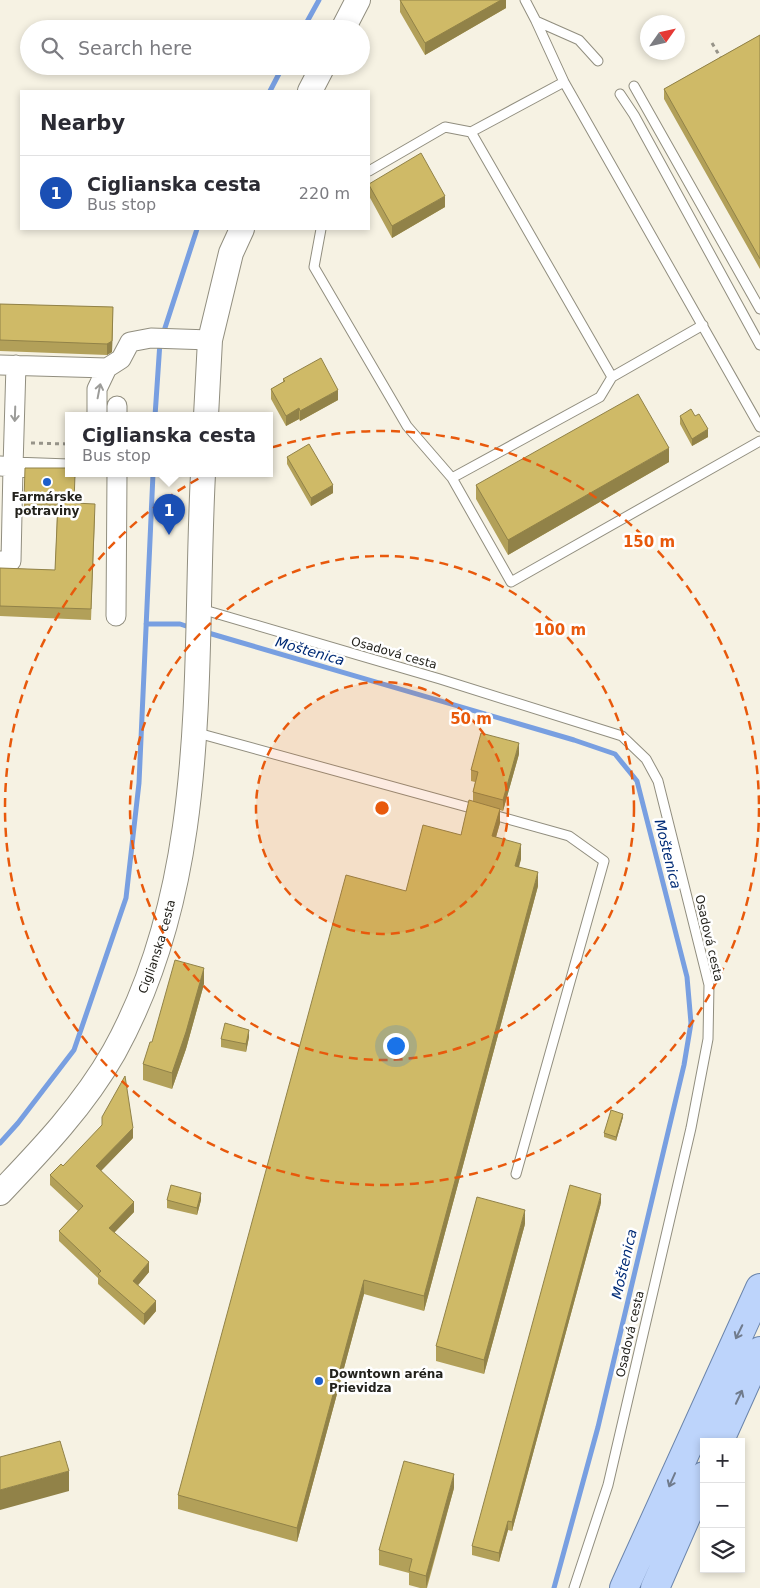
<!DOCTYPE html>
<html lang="en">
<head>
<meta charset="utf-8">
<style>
	body { margin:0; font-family:"DejaVu Sans",sans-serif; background:#f2f2f3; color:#2b2b33 }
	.controls { position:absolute; right:15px; bottom:15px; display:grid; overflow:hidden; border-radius:0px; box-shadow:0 2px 8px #0003 }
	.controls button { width:45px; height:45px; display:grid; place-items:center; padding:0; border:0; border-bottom:1px solid #e1e1e2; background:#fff; color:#2b2b33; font:25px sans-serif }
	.compass { position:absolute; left:640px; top:15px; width:45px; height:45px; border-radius:50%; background:#fff; box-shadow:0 2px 8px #0003; rotate:56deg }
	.you { position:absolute; left:395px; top:1045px; width:18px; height:18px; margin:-12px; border:4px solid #fff; border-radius:50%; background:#1a73e8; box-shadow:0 0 0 8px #1a73e833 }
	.badge { display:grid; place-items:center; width:32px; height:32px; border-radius:50%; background:#1c5eca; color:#fff; font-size:16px; font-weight:700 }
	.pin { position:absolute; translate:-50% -41px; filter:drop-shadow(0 1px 2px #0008) }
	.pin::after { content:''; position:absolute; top:26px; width:18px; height:15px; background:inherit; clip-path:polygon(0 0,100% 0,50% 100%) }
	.popup { position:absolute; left:65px; top:412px; width:208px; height:65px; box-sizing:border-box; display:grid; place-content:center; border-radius:0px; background:#fff; filter:drop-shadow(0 1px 4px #0005); font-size:16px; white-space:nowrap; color:#7c7c81 }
	.popup b { font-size:19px; color:#2b2b33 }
	.popup::after { content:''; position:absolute; left:50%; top:100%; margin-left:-10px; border:10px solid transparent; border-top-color:#fff }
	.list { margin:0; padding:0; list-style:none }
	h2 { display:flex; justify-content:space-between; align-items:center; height:65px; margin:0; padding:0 20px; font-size:21px }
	h2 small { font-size:16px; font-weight:400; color:#7c7c81 }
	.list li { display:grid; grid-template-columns:32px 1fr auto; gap:15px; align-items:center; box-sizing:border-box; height:75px; padding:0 20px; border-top:1px solid #e1e1e2 }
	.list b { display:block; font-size:19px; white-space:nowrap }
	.list p { margin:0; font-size:16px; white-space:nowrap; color:#7c7c81 }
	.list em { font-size:16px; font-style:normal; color:#7c7c81 }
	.icon { flex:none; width:28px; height:28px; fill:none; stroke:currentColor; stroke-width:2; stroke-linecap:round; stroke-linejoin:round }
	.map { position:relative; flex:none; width:760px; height:1588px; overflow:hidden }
	.search { position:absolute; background:#fff; box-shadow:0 2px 8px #0003; left:20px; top:20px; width:350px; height:55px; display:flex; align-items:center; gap:12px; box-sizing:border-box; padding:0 18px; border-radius:28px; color:#7c7c81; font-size:19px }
	.panel { position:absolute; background:#fff; box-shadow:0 2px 8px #0003; left:20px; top:90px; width:350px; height:140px; border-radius:0px }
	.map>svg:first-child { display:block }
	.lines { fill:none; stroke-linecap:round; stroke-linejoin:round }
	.stream { stroke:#789fe1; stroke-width:5 }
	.service-casing { stroke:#918e7f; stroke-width:11 }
	.minor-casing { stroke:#918e7f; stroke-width:21 }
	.tertiary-casing { stroke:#918e7f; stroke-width:26 }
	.primary-casing { stroke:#6a84ab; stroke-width:30 }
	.path { stroke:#979489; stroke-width:3; stroke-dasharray:4 4; stroke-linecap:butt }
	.service { stroke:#fff; stroke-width:9 }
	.minor { stroke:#fff; stroke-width:19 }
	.tertiary { stroke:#fff; stroke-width:24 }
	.primary { stroke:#bdd4fb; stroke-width:28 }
	.wall { fill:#b2a059 }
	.shaded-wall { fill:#918248 }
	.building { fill:#cfba67; stroke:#918248 }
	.oneway { stroke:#9c9c99 }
	.oneway2 { stroke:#707b8c }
	.ring { fill:none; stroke:#e8590c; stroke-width:2.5; stroke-dasharray:9 6 }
	.poi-dot { fill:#1c5eca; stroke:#fff; stroke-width:2 }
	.labels { text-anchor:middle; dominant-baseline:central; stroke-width:5; stroke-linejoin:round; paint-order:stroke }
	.poi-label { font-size:12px; font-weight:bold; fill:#23221c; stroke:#fff }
	.street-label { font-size:12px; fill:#23221c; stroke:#fff }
	.water-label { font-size:14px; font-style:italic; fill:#002b76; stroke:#fff }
	.centre { fill:#e8590c; stroke:#fff; stroke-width:2.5 }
	.ring-label { font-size:15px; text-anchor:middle; font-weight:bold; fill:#e8590c; stroke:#fff; stroke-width:5; stroke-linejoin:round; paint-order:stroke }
</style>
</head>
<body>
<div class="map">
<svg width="760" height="1588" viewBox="0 0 760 1588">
	<rect width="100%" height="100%" fill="#f6f2e3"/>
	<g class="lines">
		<path class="stream" d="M303,29L319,0
			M270,91L283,66
			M163,334L197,229
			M155,416L160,342
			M146,624H180L192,628
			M205,632L574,740L615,754L637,781L687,977L691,1023L684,1065L598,1427L554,1588
			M0,1143L18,1123L74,1050L126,898L139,783L153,474"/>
		<defs>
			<path id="service" d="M525,0L536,21L579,40L598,61
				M536,21L564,82L760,427
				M634,86L760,309
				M620,94L634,115L760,345
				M471,132L612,377
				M369,171L445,127L471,132L564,82
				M321,229L314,267L407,426L452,478L511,582L760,441
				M452,478L600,397L612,377L703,325
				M201,609L440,679L622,736L646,759L658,781L709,985L708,1039L691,1128L608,1485L574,1588
				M194,732L478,810
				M490,814L569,836L604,861L516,1174"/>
			<path id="minor" d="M0,365L107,368L121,359L130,342L151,338L210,340
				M97,416V389L107,368
				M117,416V406
				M0,466L13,467L16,365
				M0,561H11L13,467L69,469
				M116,616L117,474"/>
			<g id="tertiary">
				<path d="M343,29L358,0"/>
				<path d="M310,91L323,66"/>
				<path d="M206,416L210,340L231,253L242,229"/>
				<path id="s1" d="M0,1193C42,1149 84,1105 114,1052C212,875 193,668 203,474"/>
			</g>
			<path id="primary" d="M719,1442L760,1351
				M624,1588L760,1288
				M655,1588L704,1476"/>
		</defs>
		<use href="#service" class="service-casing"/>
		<use href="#minor" class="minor-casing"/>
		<use href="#tertiary" class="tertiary-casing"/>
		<use href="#primary" class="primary-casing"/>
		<path class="path" d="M712,43L722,60
			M31,443L69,444"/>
		<use href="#service" class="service"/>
		<use href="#minor" class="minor"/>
		<use href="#tertiary" class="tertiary"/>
		<use href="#primary" class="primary"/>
	</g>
	<path class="wall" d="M400,0H506V8L425,55L400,12Z
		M760,35V269L664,99V89Z
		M369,184L445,207L392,238L369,196Z
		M0,304L113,307L112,352L107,355L0,351Z
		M283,379L338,400L300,421L299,419L286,426L271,399V389L283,382Z
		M680,416L708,437L692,446L680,424Z
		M287,457L333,493L311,506L287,464Z
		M669,462L508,555L476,499V485Z
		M24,501L75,503L95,515L91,620L0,616V568L55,570L57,514L24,512Z
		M519,754L503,811L500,810V823L496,837L521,859L519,867L538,886L424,1311L364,1294L297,1542L178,1509V1495L406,891L461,835L473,801V792L475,782L471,781V770Z
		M204,984L186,1049L172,1089L143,1080V1064Z
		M249,1037L246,1052L221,1047V1039Z
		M623,1117L616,1141L604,1137V1133Z
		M133,1138L101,1171L134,1212L114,1233L149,1272L138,1285L156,1311L144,1325L98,1284V1278L59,1241V1231L78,1211L50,1185V1175L63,1166Z
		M167,1200H201L197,1215L167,1208Z
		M601,1203L512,1531L508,1530L499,1562L472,1555V1546Z
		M525,1224L484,1374L436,1361V1346Z
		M454,1488L427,1588H420L409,1585V1573L379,1565V1550Z"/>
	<path class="shaded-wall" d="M501,0H506V8L425,55V43Z
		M445,196V207L392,238V226Z
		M113,318L112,352L107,355V344Z
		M338,390V400L300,421V411Z
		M299,408V419L286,426V416Z
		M708,429V437L692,446V439Z
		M669,448V462L508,555V540Z
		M333,485V493L311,506V498Z
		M519,743V754L503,811V800Z
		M500,809V823L492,851V836Z
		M521,844V859L515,880V866Z
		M538,872V886L424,1311V1296Z
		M204,968V984L186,1049L172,1089V1073Z
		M249,1030V1037L246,1052V1044Z
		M623,1114V1117L616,1141V1137Z
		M133,1128V1138L96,1176V1166Z
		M201,1193V1200L197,1215V1208Z
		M601,1194V1203L512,1531V1522Z
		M134,1202V1212L109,1238V1228Z
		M525,1210V1224L484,1374V1360Z
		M149,1262V1272L133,1291V1281Z
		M364,1280V1294L297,1542V1528Z
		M156,1301V1311L144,1325V1314Z
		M69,1471V1491L0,1510V1490Z
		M454,1474V1488L426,1588V1576Z
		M508,1521V1530L499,1562V1553Z"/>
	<path class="building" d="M400,0H501L425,43Z
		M760,35V259L664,89Z
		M421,153L445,196L392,226L369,185V184Z
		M0,304L113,307L112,341L107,344L0,340Z
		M321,358L338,390L300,411L299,408L286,416L271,389L285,381L283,379Z
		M638,394L669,448L508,540L476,485Z
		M691,409L695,416L699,414L708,429L692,439L680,416Z
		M309,444L333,485L311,498L287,457Z
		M25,468H69V474H75L74,503L95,504L91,609L0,606V568L55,570L58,503L24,501Z
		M481,733L519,743L503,800L473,792L478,772L471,770Z
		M469,800L500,809L492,836L521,844L515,866L538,872L424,1296L364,1280L297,1528L178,1495L346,875L406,891L423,825L461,835Z
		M175,960L204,968L186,1032L172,1073L143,1064L150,1042H152Z
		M225,1023L249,1030L246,1044L221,1039Z
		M125,1076L133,1128L96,1166L134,1202L109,1228L149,1262L133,1281L156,1301L144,1314L98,1274L101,1271L59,1231L83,1206L50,1175L61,1164L63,1166L102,1125V1117Z
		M611,1110L623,1114L616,1137L604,1133Z
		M171,1185L201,1193L197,1208L167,1200Z
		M570,1185L601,1194L512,1522L508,1521L499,1553L472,1546Z
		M477,1197L525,1210L484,1360L436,1346Z
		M60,1441L69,1471L0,1490V1457Z
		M404,1461L454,1474L426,1576L409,1571L412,1559L379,1550Z"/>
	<defs><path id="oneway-shaft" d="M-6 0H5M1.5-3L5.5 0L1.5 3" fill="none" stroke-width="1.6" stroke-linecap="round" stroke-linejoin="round" transform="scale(1.25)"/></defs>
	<g class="oneway">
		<use href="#oneway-shaft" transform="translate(99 391) rotate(-79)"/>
		<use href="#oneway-shaft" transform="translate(15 414) rotate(92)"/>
	</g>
	<g class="oneway2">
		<use href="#oneway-shaft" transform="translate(739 1332) rotate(116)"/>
		<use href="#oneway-shaft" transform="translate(739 1397) rotate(-65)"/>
		<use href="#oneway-shaft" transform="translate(672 1480) rotate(114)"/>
	</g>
	<circle cx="382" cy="808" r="126" fill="#e8590c" fill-opacity=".12"/>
	<g class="ring">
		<circle cx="382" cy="808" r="126"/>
		<circle cx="382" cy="808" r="252"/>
		<circle cx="382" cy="808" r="377"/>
	</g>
	<g class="poi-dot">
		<circle cx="47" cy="482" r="5"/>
		<circle cx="319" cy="1381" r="5"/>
	</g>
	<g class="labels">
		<g class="poi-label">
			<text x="47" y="497">Farmárske<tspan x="47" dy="14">potraviny</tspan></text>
			<text x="329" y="1374" text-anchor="start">Downtown aréna<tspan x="329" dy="14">Prievidza</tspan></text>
		</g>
		<g class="street-label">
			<text transform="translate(394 653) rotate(16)">Osadová cesta</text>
			<text transform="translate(709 938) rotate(77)">Osadová cesta</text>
			<text stroke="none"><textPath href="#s1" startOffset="296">Ciglianska cesta</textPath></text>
			<text transform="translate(630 1334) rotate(-77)">Osadová cesta</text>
		</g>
		<g class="water-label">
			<text transform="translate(310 651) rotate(16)">Moštenica</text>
			<text transform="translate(668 854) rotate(76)">Moštenica</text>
			<text transform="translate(624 1264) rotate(-77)">Moštenica</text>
		</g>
	</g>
	<circle cx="382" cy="808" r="8" class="centre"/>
	<g class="ring-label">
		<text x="649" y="547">150 m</text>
		<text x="560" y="635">100 m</text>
		<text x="471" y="724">50 m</text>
	</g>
</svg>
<div class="controls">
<button>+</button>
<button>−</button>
<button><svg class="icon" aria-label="layers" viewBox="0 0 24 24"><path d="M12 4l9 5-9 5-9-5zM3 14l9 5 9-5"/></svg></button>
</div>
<svg class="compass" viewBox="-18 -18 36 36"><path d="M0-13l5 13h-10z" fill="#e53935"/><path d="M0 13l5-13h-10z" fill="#7c7c81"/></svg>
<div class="you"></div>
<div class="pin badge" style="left:169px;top:535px;background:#1a4fb4">1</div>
<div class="popup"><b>Ciglianska cesta</b>Bus stop</div>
<div class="search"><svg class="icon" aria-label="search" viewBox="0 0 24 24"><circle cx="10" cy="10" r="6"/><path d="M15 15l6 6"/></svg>Search here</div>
<section class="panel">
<h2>Nearby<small></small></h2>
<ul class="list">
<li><span class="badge" style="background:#1a4fb4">1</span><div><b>Ciglianska cesta</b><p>Bus stop</p></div><em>220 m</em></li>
</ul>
</section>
</div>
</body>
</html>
